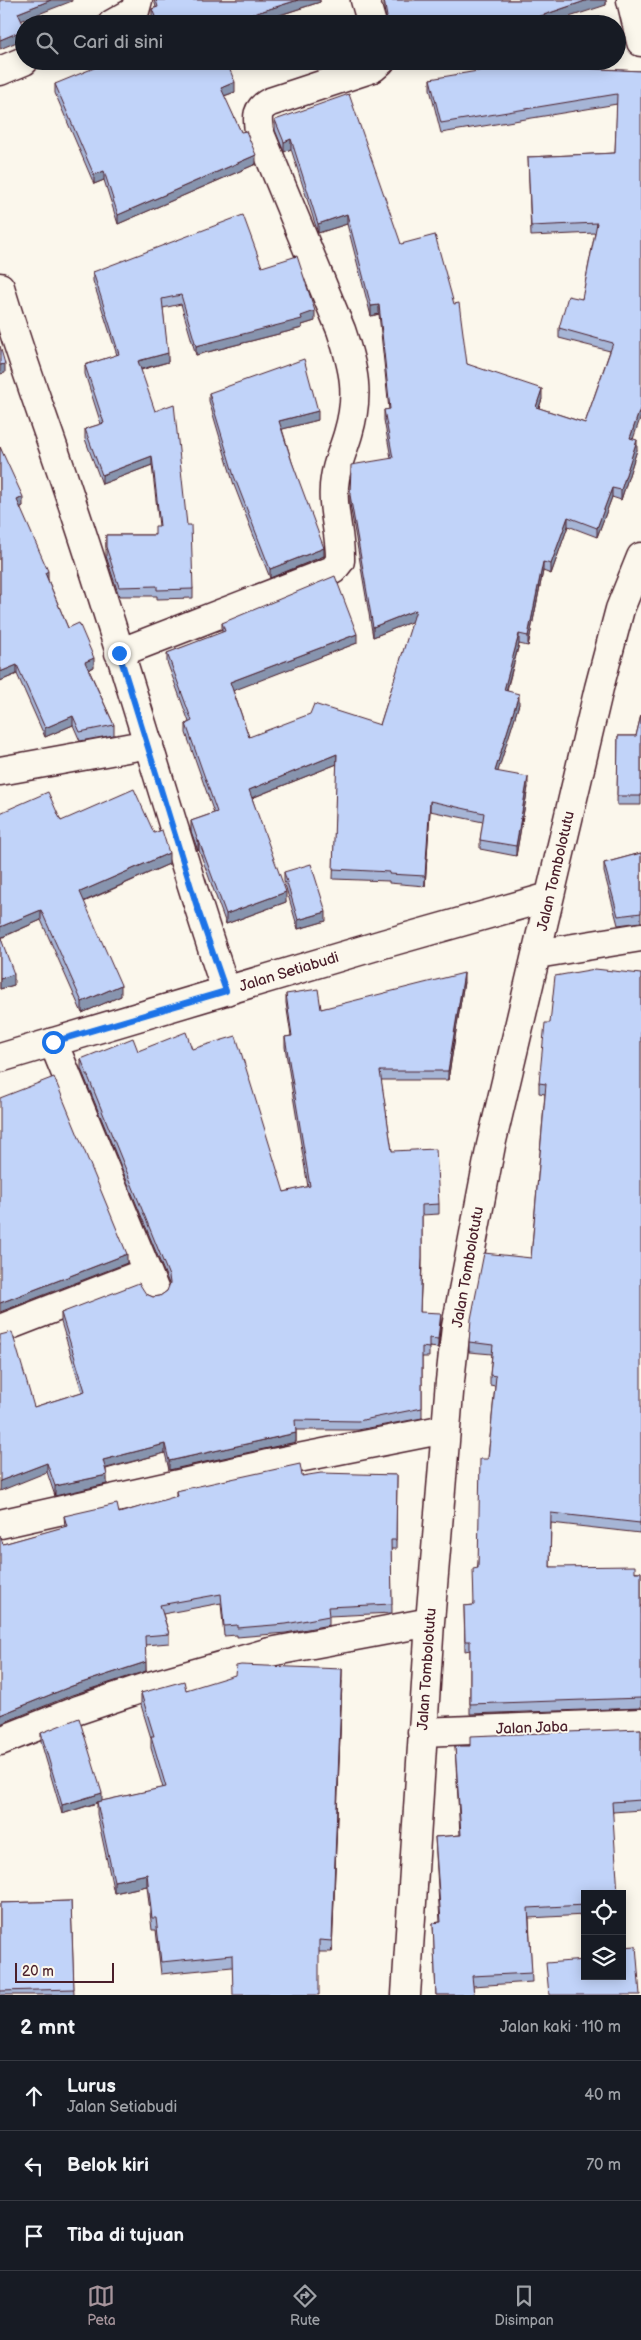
<!DOCTYPE html>
<html lang="id">
<head>
<meta charset="utf-8">
<style>
	body { margin:0; font-family:"Balsamiq Sans",sans-serif; background:#242831; color:#f1f3f6 }
	.controls { position:absolute; right:15px; bottom:15px; display:grid; overflow:hidden; border-radius:0px; box-shadow:0 2px 12px #0003 }
	.controls button { width:45px; height:45px; display:grid; place-items:center; padding:0; border:0; border-bottom:1px solid #363941; background:#171b24; color:#f1f3f6; font:25px sans-serif }
	.scale { position:absolute; left:15px; bottom:12px; width:99px; box-sizing:border-box; padding-left:5px; border:2px solid #4a1f2b; border-top:0; font-size:14px; line-height:18px; white-space:nowrap; color:#4a1f2b; -webkit-text-stroke:4px #fbf7ec; paint-order:stroke }
	.stop { position:absolute; width:15px; height:15px; margin:-11px; border:4px solid #1a73e8; border-radius:50%; background:#fff }
	.stop.end { background:#1a73e8; border-color:#fff; box-shadow:0 1px 5px #0008 }
	.list { margin:0; padding:0; list-style:none }
	h2 { display:flex; justify-content:space-between; align-items:center; height:65px; margin:0; padding:0 20px; font-size:21px }
	h2 small { font-size:16px; font-weight:400; color:#9ea1a6 }
	.list li { display:grid; grid-template-columns:32px 1fr auto; gap:15px; align-items:center; box-sizing:border-box; height:70px; padding:0 20px; border-top:1px solid #363941 }
	.list b { display:block; font-size:19px; white-space:nowrap }
	.list p { margin:0; font-size:16px; white-space:nowrap; color:#9ea1a6 }
	.list em { font-size:16px; font-style:normal; color:#9ea1a6 }
	.icon { flex:none; width:28px; height:28px; fill:none; stroke:currentColor; stroke-width:2; stroke-linecap:round; stroke-linejoin:round }
	.map { position:relative; flex:none; width:641px; height:1995px; overflow:hidden }
	.search { position:absolute; background:#171b24; box-shadow:0 2px 12px #0003; left:15px; right:15px; top:15px; height:55px; display:flex; align-items:center; gap:12px; box-sizing:border-box; padding:0 18px; border-radius:28px; color:#9ea1a6; font-size:19px }
	.sheet { height:275px; background:#171b24 }
	nav { display:flex; justify-content:space-around; align-items:center; box-sizing:border-box; height:70px; border-top:1px solid #363941; background:#171b24; font-size:14px; color:#9ea1a6 }
	nav a { display:grid; justify-items:center; gap:2px }
	nav .on { color:#a6949b }
	.map>svg:first-child { display:block }
	.lines { fill:none; stroke-linecap:round; stroke-linejoin:round }
	.minor-casing { stroke:#4a1f2b; stroke-width:31 }
	.minor { stroke:#fbf7ec; stroke-width:28 }
	.wall { fill:#a6b5d6; stroke:#4a1f2b }
	.shaded-wall { fill:#8794ae; stroke:#4a1f2b }
	.building { fill:#c1d3f9; stroke:#4a1f2b }
	.route { stroke:#1a73e8; stroke-width:6 }
	.labels { text-anchor:middle; dominant-baseline:central; stroke-width:4; stroke-linejoin:round; paint-order:stroke }
	.street-label { font-size:15px; fill:#4a1f2b; stroke:#fbf7ec }
</style>
</head>
<body>
<div class="map">
<svg width="641" height="1995" viewBox="0 0 641 1995">
	<rect width="100%" height="100%" fill="#fbf7ec"/>
	<filter id="ink" filterUnits="userSpaceOnUse"><feTurbulence type="fractalNoise" baseFrequency=".02" numOctaves="2"/><feDisplacementMap in="SourceGraphic" scale="10" xChannelSelector="R" yChannelSelector="G"/><feConvolveMatrix kernelMatrix="1 2 1 2 8 2 1 2 1" color-interpolation-filters="sRGB"/></filter>
	<g filter="url(#ink)">
		<g class="lines">
			<defs>
				<path id="minor" d="M365,0L372,24
					M631,0L641,42
					M112,24L135,11L138,0
					M0,71L24,61
					M0,287C22,363 51,437 75,512C128,671 173,832 226,991
					M119,653L333,570L340,561C341,533 330,506 335,478C337,463 344,448 348,434C360,394 354,369 341,330L259,131C257,117 256,109 270,102L373,68L381,61
					M0,771L149,744
					M537,954L641,937
					M53,1042L155,1291
					M0,1058L383,944L549,897
					M0,1329L147,1272
					M0,1524L268,1464L445,1429
					M422,1732L641,1723
					M0,1741L78,1710L143,1688L270,1652L430,1622
					M406,1995L430,1622L450,1381L456,1327L491,1145L599,688L620,609L641,557"/>
			</defs>
			<use href="#minor" class="minor-casing"/>
			<use href="#minor" class="minor"/>
		</g>
		<path class="wall" d="M154,0H320V2L252,24H154L152,18V9L156,7Z
			M384,0H606V5L386,19L384,9Z
			M580,68L641,71L633,439L637,450L621,500L612,497L597,537L568,526L551,574L543,571L528,646L519,644L507,690L519,704L497,772L528,787L516,856L480,849V840L483,822L430,811L425,886L389,883V881L333,879L337,764L252,798L286,902L226,924L199,850L198,851L191,831V821L214,813L186,733V724L189,722L167,662V653L222,633V623L357,643L233,690L249,737L380,725L413,621L373,637L350,504V495L391,458L384,420V410H389L379,314L371,316L347,224L318,233L291,149L284,152L275,130V120L401,244L467,364L542,399L539,408L585,423L610,351L559,338V328L582,299L595,233L531,236L528,157L615,153L617,104L441,133L430,89V79Z
			M55,84L235,92L224,96L256,164L118,224L104,180L94,184L55,93Z
			M262,267L315,321L302,325V328L196,355L181,304L163,308L168,362L141,370L193,589V598L157,599V596H119L106,556V535H155L159,526L152,465L102,484L85,439V429L101,424L85,374V365L117,355L93,281V272Z
			M209,393L318,420L282,429L292,462L324,556L270,578L234,485L209,401Z
			M0,447L23,506L20,508L48,580L68,628L94,667L89,670L114,725V735L80,741L73,725L45,737L17,674L0,681Z
			M641,715V805H617L618,736H636Z
			M0,813L154,833L169,864L84,902L121,996L82,1013L41,920L1,938L14,985L0,989Z
			M641,853V922L618,925L604,872V863Z
			M284,872L326,921L298,929L284,881Z
			M641,974L640,1533L551,1523L550,1567L641,1572V1708L470,1714V1650L465,1651L464,1606L474,1605L495,1386L490,1385V1375L492,1354L469,1352V1342L531,1258L545,1094L539,1093V1083L550,1023Z
			M464,982L448,1080H381L392,1151L439,1204V1214L422,1215V1267L420,1312L441,1322L438,1348L429,1347V1357H422V1418L358,1430H296V1442L169,1470L165,1453L106,1469L107,1484L55,1496L47,1472L34,1407L82,1392L61,1322V1313L146,1294L153,1297L160,1296L167,1291L170,1286L81,1069V1059L138,1051L192,1049L284,1192L308,1187L285,1047V1037L291,1036L286,1003V994L321,1009Z
			M397,1475L396,1549H391L392,1613L329,1616V1625L286,1633L237,1637V1635L224,1636L221,1603L163,1614L169,1634V1643L145,1645L146,1671L72,1695L3,1544L65,1527L64,1516L119,1513L176,1497V1491L302,1476Z
			M342,1681L332,1952H319L232,1967L161,1974L156,1930H152L147,1886L114,1893L97,1814V1803L62,1814L41,1742V1733L102,1801L163,1788L151,1748V1738L141,1705V1693L186,1690Z
			M641,1729V1810L613,1812L585,1894V1915L529,1918L532,1982L473,1986L474,1995H436L433,1923L440,1922L435,1837L460,1835L455,1746H470Z
			M71,1901L74,1995H0V1903Z"/>
		<path class="shaded-wall" d="M51,0H72V1L18,22V13Z
			M298,0H320V2L252,24H234V20Z
			M588,0H606V5L548,24H517Z
			M24,30V39L0,49V40Z
			M396,61H410L396,64Z
			M424,61H436L424,65Z
			M235,82V92L221,97V88Z
			M291,139V149L284,152V142Z
			M256,155V164L118,224V215Z
			M104,171V180L94,184V175Z
			M347,214V224L318,233V224Z
			M379,305V314L371,316V306Z
			M315,311V321L302,325V328L196,355V346Z
			M168,353V362L138,370V361Z
			M5,364V373L0,374V365Z
			M542,389V399L536,416V407Z
			M641,406V416L630,448V438Z
			M318,411V420L279,430V421Z
			M637,440V450L621,500V490Z
			M152,456V465L102,484V475Z
			M612,488V497L597,537V528Z
			M23,497V506L17,509V500Z
			M568,517V526L551,574V564Z
			M324,548V556L270,578V569Z
			M543,562V571L528,646V636Z
			M48,571V580L45,573Z
			M416,610V620L373,637V627Z
			M357,634V643L230,692V682Z
			M519,634V644L504,699V690Z
			M94,658V667L85,671V662Z
			M17,665V674L0,681V672Z
			M519,694V704L495,781V771Z
			M73,716V725L45,737V728Z
			M337,754V764L249,799V790Z
			M528,777V787L516,856V846Z
			M430,801V811L425,886V876Z
			M198,841H199V850L198,851Z
			M169,853V864L80,903V892Z
			M286,892V902L226,924V914Z
			M41,910V920L0,938V927Z
			M326,912V921L298,929V920Z
			M464,973V982L448,1080V1071Z
			M14,974V985L0,989V979Z
			M121,985V996L82,1013V1002Z
			M127,1254V1263L0,1312V1303Z
			M441,1313V1322L438,1348V1339Z
			M296,1433V1442L169,1470V1461Z
			M165,1444V1453L103,1469V1460Z
			M47,1463V1472L0,1491V1481Z
			M107,1475V1484L55,1496V1486Z
			M146,1662V1671L72,1695L0,1724V1715L72,1686Z
			M342,1669V1681L332,1952V1941Z
			M102,1793V1801L62,1814V1805Z
			M147,1874V1886L114,1893V1881Z"/>
		<path class="building" d="M0,0H51L18,13L24,26V30L0,40Z
			M156,0H298L234,20L235,24H158L152,9L158,7Z
			M384,0H588L517,24H383L387,17Z
			M111,61H226L235,82L221,88L241,132L246,131L256,155L118,215L104,171L94,175L55,84Z
			M537,61H579L580,68L641,71V406L630,438L637,440L621,490L612,488L597,528L568,517L551,564L543,562L528,636L519,634L504,690L519,694L495,771L528,777L516,846L480,840L484,813L430,801L425,876L389,874L390,872L333,869L337,754L249,790L286,892L226,914L199,841H198L191,821L217,812L186,724L192,721L167,653L225,631L222,623L335,576L357,634L230,682L249,737L310,714L314,704L380,725L416,610L373,627L350,495L351,465L393,458L384,410L390,409L379,305L371,306L347,214L318,224L291,139L284,142L275,120L349,94L401,244L435,235L454,304L459,303L467,364L542,389L536,407L585,423L613,343L559,328L568,296L582,299L597,223L531,226L528,157L615,153L617,94L441,123L430,79Z
			M243,215L262,267L297,256L315,311L301,316L302,319L196,346L181,295L162,299L168,353L138,361L155,411L174,404L187,525H191L193,589L157,590V586L119,587L106,547V535H155V526H160L152,456L102,475L85,429L104,423L85,365L119,354L93,272Z
			M0,346L5,364L0,365Z
			M304,359L318,411L279,421L292,462L324,548L270,569L234,476L209,393Z
			M0,447L23,497L17,500L48,571L45,573L68,628L79,623L94,658L85,662L114,725L80,732L73,716L45,728L17,665L0,672Z
			M641,715V796H617L618,736H636Z
			M134,789L154,833L162,830L169,853L80,892L121,985L82,1002L41,910L0,927V813L48,792L61,821Z
			M641,853V913L618,916L604,863Z
			M311,864L326,912L298,920L284,872Z
			M0,936L14,974L0,979Z
			M595,969L641,974V1513L640,1523L551,1513L550,1567L635,1566V1572H641V1698L470,1704V1641H465L464,1606L474,1605L473,1569L478,1568L480,1459H488L496,1376L490,1375L493,1345L469,1342L471,1319L484,1253L531,1258L546,1084L539,1083L545,1023H550L555,976Z
			M464,973L448,1071H380L392,1151L436,1149L439,1204L422,1205V1257L420,1312L441,1313L438,1339L429,1338V1348L422,1347V1408L358,1421L295,1420L296,1433L169,1461L165,1444L103,1460L107,1475L55,1486L47,1463L0,1481V1335L12,1332L34,1407L85,1391L61,1313L139,1283L146,1294L153,1297L160,1296L167,1291L170,1283L169,1276L81,1059L133,1038L138,1051L186,1032L192,1049L236,1036L284,1192L310,1186L285,1037L292,1036L286,994L318,989L321,1009Z
			M54,1077L127,1254L0,1303V1098Z
			M300,1464L302,1476L321,1473L397,1475L396,1540H391L392,1604L328,1607L329,1616L286,1624L237,1628V1625L224,1626L221,1594L160,1605L169,1634L145,1636L146,1662L72,1686L0,1715V1535L3,1544L67,1526L64,1516L117,1504L119,1513L177,1496L176,1491Z
			M241,1665L342,1669L332,1941L319,1940V1995H233L232,1955L161,1962L156,1918H152L147,1874L114,1881L97,1802L166,1787L151,1736H154L141,1693L184,1681L186,1690L235,1675L236,1666Z
			M79,1718L102,1793L62,1805L41,1733Z
			M641,1729V1800L612,1802L618,1894H585V1905L528,1908L532,1973L472,1976L474,1995H436L433,1923L441,1922L435,1837L461,1835L455,1746H470V1736Z
			M71,1901L74,1989L0,1991V1903Z
			M636,1946L640,1995H549L546,1963L585,1960V1976H622V1947Z"/>
	</g>
	<g class="lines" filter="url(#ink)">
		<path class="route" d="M53,1042L226,991L198,910L119,653"/>
	</g>
	<g class="labels">
		<g class="street-label">
			<text transform="translate(556 871) rotate(-77)">Jalan Tombolotutu</text>
			<text transform="translate(289 972) rotate(-17)">Jalan Setiabudi</text>
			<text transform="translate(468 1267) rotate(-80)">Jalan Tombolotutu</text>
			<text transform="translate(427 1669) rotate(-86)">Jalan Tombolotutu</text>
			<text transform="translate(532 1728) rotate(-2)">Jalan Jaba</text>
		</g>
	</g>
</svg>
<div class="controls">
<button><svg class="icon" aria-label="locate" viewBox="0 0 24 24"><circle cx="12" cy="12" r="6"/><path d="M12 2v4M12 18v4M2 12h4M18 12h4"/></svg></button>
<button><svg class="icon" aria-label="layers" viewBox="0 0 24 24"><path d="M12 4l9 5-9 5-9-5zM3 14l9 5 9-5"/></svg></button>
</div>
<div class="scale">20 m</div>
<div class="stop" style="left:53px;top:1042px"></div>
<div class="stop end" style="left:119px;top:653px"></div>
<div class="search"><svg class="icon" aria-label="search" viewBox="0 0 24 24"><circle cx="10" cy="10" r="6"/><path d="M15 15l6 6"/></svg>Cari di sini</div>
</div>
<section class="sheet">
<h2>2 mnt<small>Jalan kaki · 110 m</small></h2>
<ul class="list">
<li><svg class="icon" aria-label="ahead" viewBox="0 0 24 24"><path d="M12 20V5M6 11l6-6 6 6"/></svg><div><b>Lurus</b><p>Jalan Setiabudi</p></div><em>40 m</em></li>
<li><svg class="icon" aria-label="left" viewBox="0 0 24 24"><path d="M17 20v-9H6M10 6l-5 5 5 5"/></svg><div><b>Belok kiri</b></div><em>70 m</em></li>
<li><svg class="icon" aria-label="arrive" viewBox="0 0 24 24"><path d="M6 21V4h12l-3 4 3 4H6"/></svg><div><b>Tiba di tujuan</b></div></li>
</ul>
</section>
<nav>
<a class="on"><svg class="icon" aria-label="map" viewBox="0 0 24 24"><path d="M3 6l6-2 6 2 6-2v14l-6 2-6-2-6 2zM9 4v14M15 6v14"/></svg>Peta</a>
<a><svg class="icon" aria-label="directions" viewBox="0 0 24 24"><path d="M12 3l9 9-9 9-9-9zM9 14v-3h6M13 9l2 2-2 2"/></svg>Rute</a>
<a><svg class="icon" aria-label="saved" viewBox="0 0 24 24"><path d="M7 4h10v16l-5-4-5 4z"/></svg>Disimpan</a>
</nav>
</body>
</html>
